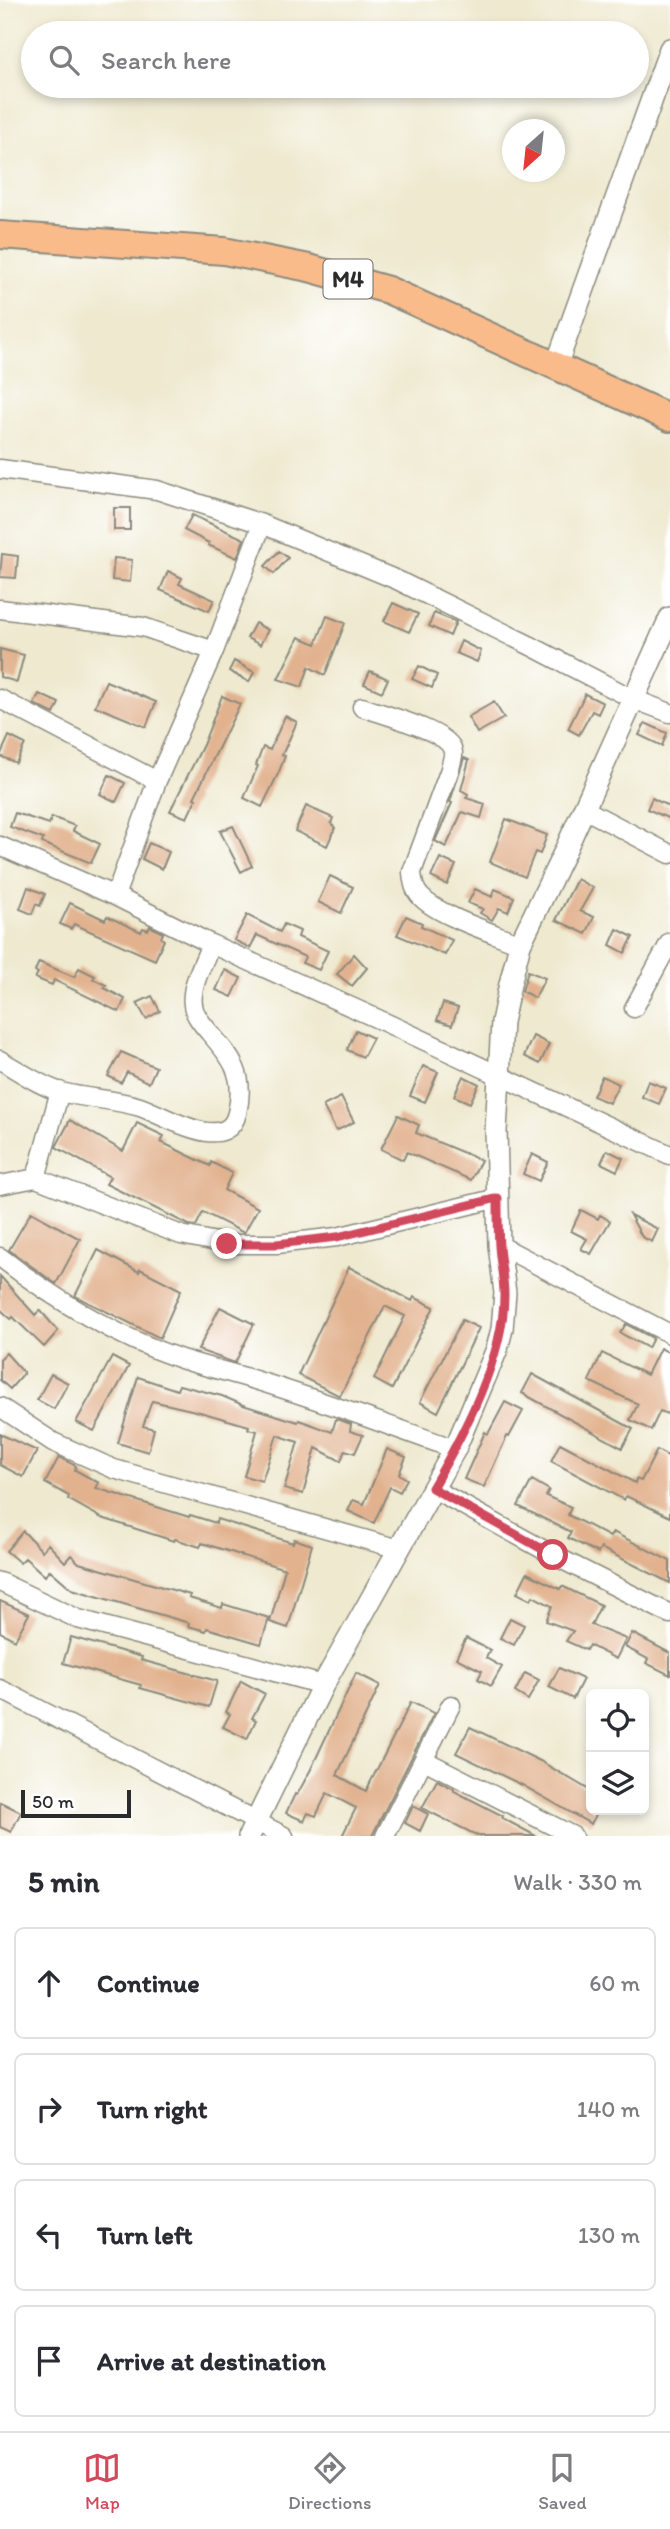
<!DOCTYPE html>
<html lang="en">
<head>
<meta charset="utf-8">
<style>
	body { margin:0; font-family:Itim,sans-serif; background:#f7f7f7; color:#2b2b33 }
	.controls { position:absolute; right:21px; bottom:21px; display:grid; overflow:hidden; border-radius:10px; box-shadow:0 4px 10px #0003 }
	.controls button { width:63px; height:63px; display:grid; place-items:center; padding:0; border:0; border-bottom:2px solid #e1e1e2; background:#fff; color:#2b2b33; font:35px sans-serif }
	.compass { position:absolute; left:502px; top:119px; width:63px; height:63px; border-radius:50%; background:#fff; box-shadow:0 4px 10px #0003; rotate:207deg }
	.scale { position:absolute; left:21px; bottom:18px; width:110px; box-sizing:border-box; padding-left:7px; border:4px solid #2b2b2b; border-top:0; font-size:19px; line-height:24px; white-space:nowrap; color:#2b2b2b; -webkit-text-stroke:5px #fff; paint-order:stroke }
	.stop { position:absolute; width:21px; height:21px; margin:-16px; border:5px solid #d1495b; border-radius:50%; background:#fff }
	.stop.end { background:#d1495b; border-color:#fff; box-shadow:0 2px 7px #0008 }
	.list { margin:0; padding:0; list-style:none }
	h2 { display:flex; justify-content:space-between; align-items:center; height:91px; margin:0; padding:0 28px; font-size:30px }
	h2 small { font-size:23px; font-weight:400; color:#7c7c81 }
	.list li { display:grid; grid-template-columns:46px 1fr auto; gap:21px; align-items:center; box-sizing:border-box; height:112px; margin:0 14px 14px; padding:0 14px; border:2px solid #e1e1e2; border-radius:10px }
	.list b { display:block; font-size:26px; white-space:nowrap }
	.list em { font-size:23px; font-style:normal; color:#7c7c81 }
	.icon { flex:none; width:38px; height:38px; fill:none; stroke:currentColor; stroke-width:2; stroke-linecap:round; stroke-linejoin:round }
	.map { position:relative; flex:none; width:670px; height:1836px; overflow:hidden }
	.search { position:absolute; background:#fff; box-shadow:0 4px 10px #0003; left:21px; right:21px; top:21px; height:77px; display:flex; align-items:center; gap:18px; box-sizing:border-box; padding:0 24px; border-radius:38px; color:#7c7c81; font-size:26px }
	.sheet { height:595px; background:#fff }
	nav { display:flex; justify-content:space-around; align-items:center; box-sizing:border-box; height:98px; border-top:2px solid #e1e1e2; background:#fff; font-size:19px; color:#7c7c81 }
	nav a { display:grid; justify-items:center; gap:4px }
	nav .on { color:#d1495b }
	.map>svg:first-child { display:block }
	.building { fill:#e2b28f }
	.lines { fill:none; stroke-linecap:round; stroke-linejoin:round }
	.minor-casing { stroke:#8c8a7d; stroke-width:21 }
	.tertiary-casing { stroke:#8c8a7d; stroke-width:24 }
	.primary-casing { stroke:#8c8a7d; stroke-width:30 }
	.minor { stroke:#fff; stroke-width:18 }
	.tertiary { stroke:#fff; stroke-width:21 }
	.primary { stroke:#fabb8b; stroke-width:26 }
	.route { stroke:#d1495b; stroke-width:9 }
	.labels { text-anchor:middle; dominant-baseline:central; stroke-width:5; stroke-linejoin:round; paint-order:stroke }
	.shield { fill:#fff; stroke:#6b6b6b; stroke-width:2 }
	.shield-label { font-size:23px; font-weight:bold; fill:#2b2b2b }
</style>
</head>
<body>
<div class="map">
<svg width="670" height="1836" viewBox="0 0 670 1836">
	<rect width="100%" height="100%" fill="#fff"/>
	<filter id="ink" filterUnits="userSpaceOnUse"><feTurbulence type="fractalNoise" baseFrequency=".0143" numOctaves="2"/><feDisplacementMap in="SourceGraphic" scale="14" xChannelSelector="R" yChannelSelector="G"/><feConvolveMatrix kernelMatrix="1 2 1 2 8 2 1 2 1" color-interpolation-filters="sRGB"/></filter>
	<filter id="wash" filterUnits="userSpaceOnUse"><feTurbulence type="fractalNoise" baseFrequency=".00686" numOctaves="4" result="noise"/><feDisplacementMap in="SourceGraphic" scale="28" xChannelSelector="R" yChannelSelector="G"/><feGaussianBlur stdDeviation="1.57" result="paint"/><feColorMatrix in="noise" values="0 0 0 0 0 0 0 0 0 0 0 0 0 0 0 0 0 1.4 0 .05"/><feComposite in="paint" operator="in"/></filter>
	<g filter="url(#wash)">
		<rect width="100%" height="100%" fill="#eee9cf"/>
		<g id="blocks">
			<path class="building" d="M114,508H130V530H114Z
				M192,515L244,539L237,558L208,545L209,543L184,530Z
				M279,551L288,558L274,574L265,566Z
				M2,554L18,556L16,578L0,577Z
				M114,558L132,560L130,582L112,580Z
				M168,571L182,578L179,584L214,600L209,611L160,590Z
				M393,603L418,614L409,632L384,621Z
				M434,613L456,622L450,636L429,626Z
				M327,616L345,623L325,675L309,667L302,687L278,679L299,637L316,644Z
				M255,623L268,630L260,645L247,638Z
				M461,641L481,651L477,662L456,653Z
				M0,649L24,655L17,682L0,677Z
				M234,661L254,672L249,682L229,671Z
				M419,666L437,675L432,688L412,679Z
				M370,671L388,679L382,692L364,684Z
				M106,681L156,702L146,727L95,706Z
				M39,694L59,703L54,714L34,704Z
				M585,694L603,703L598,714L592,711L579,735L568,729Z
				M222,696L240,704L194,798L196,799L187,818L170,811L203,745Z
				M494,702L504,718L477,733L468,717Z
				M285,716L297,722L282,755L285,756L278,774L262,807L244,798L258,766L256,765L263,747L270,750Z
				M645,723L667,733L662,746L639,735Z
				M9,736L25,744L16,763L0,756Z
				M464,758L469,760L461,790L468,794L466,798L485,804L481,818L462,812L446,847L435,841L452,803L450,802Z
				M109,775L125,783L116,802L100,794Z
				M652,798L670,807V819L647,809Z
				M306,806L333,818L331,823L335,828L327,846L295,831Z
				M15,813L49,824L52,817L75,826L73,831L100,844L91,863L42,843L43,839L10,827Z
				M506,819L547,835L540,854L535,852L525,877L490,862Z
				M233,826L252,866L241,872L220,831Z
				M149,843L169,852L162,869L142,859Z
				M440,858L456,865L447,885L431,877Z
				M330,876L353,887L341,913L318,902Z
				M577,879L593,888L580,911L594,917L586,934L556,920Z
				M28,887L45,894L40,906L36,904L32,914L20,909Z
				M475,889L492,897L495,889L514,897L508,912L499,908L492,920L480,913L483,909L468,903Z
				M70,903L105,920L107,916L141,932L143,928L148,930L150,926L163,933L161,938L164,940L155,960L74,924L71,929L60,924Z
				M247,915L280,932L284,924L300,931L298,937L328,951L319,970L302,963L305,957L257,935L250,948L234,940Z
				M406,916L422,923L421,926L452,940L445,955L397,935Z
				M617,929L633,937L625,953L610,945Z
				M354,954L367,968L352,986L337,974Z
				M39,962L74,977L79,968L95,976L93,979L106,985L104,988L125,999L119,1012L54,980L52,985L35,978L38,973L35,971Z
				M225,970L241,978L232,997L216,990Z
				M528,971L545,978L535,998L522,991Z
				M152,996L160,1011L146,1019L137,1003Z
				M443,1003L458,1008L452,1025L437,1020Z
				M356,1030L373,1038L363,1057L347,1050Z
				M533,1036L549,1044L540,1064L524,1056Z
				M121,1052L156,1067L149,1083L127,1072L121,1083L108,1076Z
				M423,1066L438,1072L425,1102L410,1096Z
				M463,1076L479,1084L470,1103L454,1096Z
				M602,1076L619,1084L609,1103L593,1096Z
				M648,1081L666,1088L659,1104L642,1097Z
				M341,1097L354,1122L336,1131L323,1106Z
				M398,1115L419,1125L416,1133L481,1160L471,1180L407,1152L403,1160L381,1149Z
				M70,1120L123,1151L137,1123L164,1136L161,1142L210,1166L211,1162L232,1173L224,1190L258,1208L244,1233L203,1212L196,1226L189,1225L106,1184L110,1177L56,1147Z
				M607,1150L623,1158L617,1171L601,1163Z
				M532,1154L548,1162L539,1181L523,1174Z
				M581,1210L598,1219L600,1215L610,1221L591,1254L581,1249L587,1239L571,1231Z
				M31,1212L80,1239L56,1284L9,1250Z
				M630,1215L658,1229L652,1242L642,1237Z
				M98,1250L139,1272L140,1269L181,1290L160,1338L75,1296Z
				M349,1267L412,1301L414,1297L434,1307L392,1389L374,1379L405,1316L385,1306L340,1396L298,1375Z
				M0,1276L35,1315L40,1310L58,1331L44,1347L13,1317L11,1319L0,1309Z
				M220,1307L254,1324L235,1363L198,1350Z
				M462,1320L479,1328L438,1412L420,1402Z
				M626,1324L653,1338L648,1348L620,1333Z
				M660,1348L670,1353V1415L660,1411L651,1430L630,1420L638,1404L589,1381L602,1353L647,1375Z
				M6,1353L24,1373L10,1389L0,1380V1359Z
				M112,1357L129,1366L94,1431L76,1422Z
				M51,1374L68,1383L54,1409L37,1400Z
				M532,1374L633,1429L622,1448L522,1393Z
				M138,1377L177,1390L179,1385L222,1396L243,1405L298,1422L299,1420L332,1432L336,1419L351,1424L350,1431L363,1435L355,1453L345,1450L341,1461L316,1448L303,1494L284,1489L298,1442L277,1435L262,1481L244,1476L257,1431L248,1429L249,1426L200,1412L152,1401L143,1426L154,1429L148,1452L118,1443Z
				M505,1402L523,1411L509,1437L507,1436L484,1487L464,1479L485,1432L488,1434Z
				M0,1434L37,1451L23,1477L0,1465Z
				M560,1443L635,1483L636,1479L641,1481L657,1450L670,1457V1517L626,1496L624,1500L551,1461Z
				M387,1449L406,1457L399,1474L407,1479L400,1492L390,1487L374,1523L348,1511L353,1500L364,1504Z
				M59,1457L76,1466L75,1470L99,1483L96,1488L189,1517L190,1515L216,1523L217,1519L293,1543L294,1539L312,1545L288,1628L270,1622L285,1569L202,1543L200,1547L175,1539L174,1541L102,1518L68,1499L69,1496L45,1483Z
				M532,1480L549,1490L546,1496L571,1507L568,1515L610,1537L613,1532L670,1561V1583L601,1548L598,1553L568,1538L571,1532L518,1506Z
				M23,1531L42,1551L48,1544L65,1562L71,1555L79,1563L190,1595L189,1598L222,1608L223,1604L269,1618L261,1644L207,1628L206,1631L188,1626L189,1623L72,1589L50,1570L45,1576L25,1558L20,1563L6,1551Z
				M527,1573L560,1589L562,1586L601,1605L591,1625L626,1639L616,1659L589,1645L586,1650L566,1641L573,1631L546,1621L552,1606L533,1596L531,1600L517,1593Z
				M0,1601L29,1614L15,1640L0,1632Z
				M510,1618L524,1625L514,1645L500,1638Z
				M632,1633L670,1653V1675L646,1663L648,1659L625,1647Z
				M71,1637L142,1657L141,1660L217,1681L209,1707L140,1688L141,1685L63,1663Z
				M466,1638L490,1650L486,1658L502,1667L491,1686L478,1679L482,1671L456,1658Z
				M559,1668L583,1679L573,1699L549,1687Z
				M356,1673L380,1685L337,1775L366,1791L411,1702L434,1713L372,1836H342L356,1808L327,1793L316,1816L308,1813L304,1821L286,1813L295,1794L297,1795L311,1769Z
				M525,1673L539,1680L528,1700L515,1692Z
				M241,1681L265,1694L252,1718L256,1720L247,1739L223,1727L230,1714L226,1712Z
				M470,1727L540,1761L591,1791V1810H598L591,1824L522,1785L456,1753Z
				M437,1780L454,1789V1791L503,1816L502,1818L536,1836H478L422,1808Z
				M0,1802L21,1812L11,1832L0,1827Z
				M413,1806L428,1814L420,1831L405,1823Z"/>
		</g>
	</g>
	<g filter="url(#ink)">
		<use href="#blocks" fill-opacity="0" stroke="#8c8a7d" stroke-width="2"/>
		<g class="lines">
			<defs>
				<path id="minor" d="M0,469L157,490L262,524
					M0,609L143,627L214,651
					M0,699L157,781
					M362,707C381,714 444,730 452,748C455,754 451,763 450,769L412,872C413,882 414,890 421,897C439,916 494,933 520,944
					M584,809L670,854
					M0,846L115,896L211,944L378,1019L670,1155
					M115,896L157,781L214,651L262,524L397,580L531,646L633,699L670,713
					M634,1008L670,942
					M0,1060C19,1071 40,1086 61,1092C87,1099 115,1099 140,1107C164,1115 227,1156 237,1113C246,1075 233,1060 209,1032C203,1025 194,1015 193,1005C190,986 204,962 211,944
					M36,1178L60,1091
					M0,1185L36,1178L181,1235L227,1244H277L337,1237L498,1198
					M499,1245L670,1334
					M0,1257C55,1300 114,1336 181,1359C206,1367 232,1373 258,1381C324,1401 389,1426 455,1449
					M0,1407L53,1442L114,1469L399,1549
					M432,1488L553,1555L670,1614
					M0,1582L78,1619L323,1685
					M0,1689L284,1836
					M424,1760L573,1836
					M385,1836L451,1705"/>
				<path id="tertiary" d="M556,366L670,49
					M249,1836L323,1685L455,1449L497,1349L502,1329L505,1293L499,1245L496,1131L502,1022L510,984L520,944L564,853L670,618"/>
				<path id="primary" d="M0,235L224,251L309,268L388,290L670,418"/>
			</defs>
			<use href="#minor" class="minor-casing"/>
			<use href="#tertiary" class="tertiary-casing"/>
			<use href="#primary" class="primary-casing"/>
			<use href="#minor" class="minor"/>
			<use href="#tertiary" class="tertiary"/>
			<use href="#primary" class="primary"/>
		</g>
	</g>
	<g class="lines" filter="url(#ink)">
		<path class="route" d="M227,1244H277L337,1237L498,1198C498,1214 498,1230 499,1246C500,1262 504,1278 504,1294C505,1356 463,1435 432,1488L553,1555"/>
	</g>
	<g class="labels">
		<rect class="shield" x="323.5" y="259.5" width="49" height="39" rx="5"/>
		<g class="shield-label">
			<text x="348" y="279">M4</text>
		</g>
	</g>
</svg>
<div class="controls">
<button><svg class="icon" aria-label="locate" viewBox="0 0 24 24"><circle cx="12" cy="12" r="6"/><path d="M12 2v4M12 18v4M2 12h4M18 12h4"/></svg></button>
<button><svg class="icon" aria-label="layers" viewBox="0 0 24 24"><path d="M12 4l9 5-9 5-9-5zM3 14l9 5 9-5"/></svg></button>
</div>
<svg class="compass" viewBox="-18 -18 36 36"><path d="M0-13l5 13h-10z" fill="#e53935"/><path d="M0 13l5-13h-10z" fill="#7c7c81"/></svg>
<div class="scale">50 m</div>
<div class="stop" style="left:553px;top:1555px"></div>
<div class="stop end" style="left:227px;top:1244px"></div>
<div class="search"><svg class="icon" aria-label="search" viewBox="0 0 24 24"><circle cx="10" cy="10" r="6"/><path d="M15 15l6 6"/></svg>Search here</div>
</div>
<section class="sheet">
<h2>5 min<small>Walk · 330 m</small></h2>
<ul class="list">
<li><svg class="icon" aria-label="ahead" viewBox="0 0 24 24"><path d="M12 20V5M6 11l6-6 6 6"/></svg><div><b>Continue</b></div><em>60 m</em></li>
<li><svg class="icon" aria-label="right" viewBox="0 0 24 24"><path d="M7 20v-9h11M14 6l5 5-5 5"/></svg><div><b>Turn right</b></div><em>140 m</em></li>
<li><svg class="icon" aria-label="left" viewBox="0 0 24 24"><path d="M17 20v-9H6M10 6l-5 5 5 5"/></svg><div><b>Turn left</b></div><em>130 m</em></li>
<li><svg class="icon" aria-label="arrive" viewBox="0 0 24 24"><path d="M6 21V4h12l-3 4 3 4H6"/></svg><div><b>Arrive at destination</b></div></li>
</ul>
</section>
<nav>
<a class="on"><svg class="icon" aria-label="map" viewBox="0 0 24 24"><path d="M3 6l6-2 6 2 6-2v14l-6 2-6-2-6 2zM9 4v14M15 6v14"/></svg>Map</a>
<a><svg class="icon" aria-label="directions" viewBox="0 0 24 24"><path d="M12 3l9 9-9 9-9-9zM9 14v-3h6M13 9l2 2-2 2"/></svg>Directions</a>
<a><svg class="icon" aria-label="saved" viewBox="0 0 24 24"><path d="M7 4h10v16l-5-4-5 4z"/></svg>Saved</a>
</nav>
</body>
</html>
